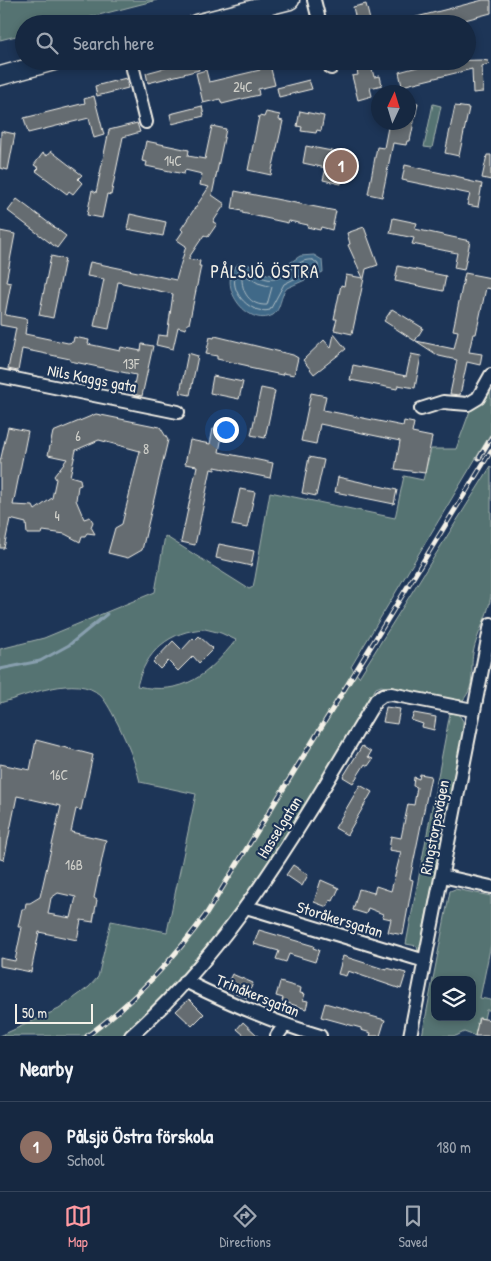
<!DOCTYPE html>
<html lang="en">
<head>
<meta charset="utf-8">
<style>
	body { margin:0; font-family:"Patrick Hand",sans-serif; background:#1f3048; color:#f1f3f6 }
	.controls { position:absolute; right:15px; bottom:15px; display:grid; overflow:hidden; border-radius:10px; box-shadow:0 2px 8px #0003 }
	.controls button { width:45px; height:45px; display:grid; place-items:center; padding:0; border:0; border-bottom:1px solid #35445a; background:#162841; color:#f1f3f6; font:25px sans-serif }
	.compass { position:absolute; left:371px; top:85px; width:45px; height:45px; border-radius:50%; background:#162841; box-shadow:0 2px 8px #0003; rotate:4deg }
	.scale { position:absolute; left:15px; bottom:12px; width:78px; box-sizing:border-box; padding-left:5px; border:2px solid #f4f1e8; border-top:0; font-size:14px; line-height:18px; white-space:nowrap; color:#f4f1e8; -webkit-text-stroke:4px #1d3557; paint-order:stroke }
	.you { position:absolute; left:225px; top:429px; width:18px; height:18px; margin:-12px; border:4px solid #fff; border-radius:50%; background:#1a73e8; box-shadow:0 0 0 8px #1a73e833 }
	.badge { display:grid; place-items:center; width:32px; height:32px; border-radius:50%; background:#ff9aa2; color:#fff; font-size:16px; font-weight:700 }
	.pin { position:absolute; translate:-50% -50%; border:2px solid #fff; box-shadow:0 1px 5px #0006 }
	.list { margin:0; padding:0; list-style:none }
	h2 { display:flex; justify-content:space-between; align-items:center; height:65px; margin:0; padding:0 20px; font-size:21px }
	h2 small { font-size:16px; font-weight:400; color:#9ea6b1 }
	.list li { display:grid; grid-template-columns:32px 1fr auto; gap:15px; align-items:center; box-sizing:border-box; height:90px; padding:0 20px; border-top:1px solid #35445a }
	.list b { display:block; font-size:19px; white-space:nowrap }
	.list p { margin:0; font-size:16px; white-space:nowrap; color:#9ea6b1 }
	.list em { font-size:16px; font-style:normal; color:#9ea6b1 }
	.icon { flex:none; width:28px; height:28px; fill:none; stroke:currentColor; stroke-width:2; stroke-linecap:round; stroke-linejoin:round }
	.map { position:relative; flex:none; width:491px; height:1036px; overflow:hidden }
	.search { position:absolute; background:#162841; box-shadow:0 2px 8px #0003; left:15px; right:15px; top:15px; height:55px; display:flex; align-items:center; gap:12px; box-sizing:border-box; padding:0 18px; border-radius:28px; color:#9ea6b1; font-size:19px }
	.sheet { height:155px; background:#162841 }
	nav { display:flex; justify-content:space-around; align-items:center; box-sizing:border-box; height:70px; border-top:1px solid #35445a; background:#162841; font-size:14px; color:#9ea6b1 }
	nav a { display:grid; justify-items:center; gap:2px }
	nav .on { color:#ff9aa2 }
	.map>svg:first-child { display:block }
	.green { fill:#547372; stroke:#a4b2ad; fill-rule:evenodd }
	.water { fill:#406988; stroke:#889fae }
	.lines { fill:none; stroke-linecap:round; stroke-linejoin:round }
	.shore { stroke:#acbbc2; stroke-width:1 }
	.stream { stroke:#889fae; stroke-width:3 }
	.building { fill:#656c71; stroke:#f4f1e8; fill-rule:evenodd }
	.street-casing { stroke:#f4f1e8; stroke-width:16 }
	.secondary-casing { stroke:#f4f1e8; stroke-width:21 }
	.street { stroke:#1d3557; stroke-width:12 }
	.secondary { stroke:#1d3557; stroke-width:18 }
	.rail-casing { stroke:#f4f1e8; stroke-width:5 }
	.rail { stroke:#1d3557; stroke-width:3; stroke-dasharray:9; stroke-linecap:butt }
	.labels { text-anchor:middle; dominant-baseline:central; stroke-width:4.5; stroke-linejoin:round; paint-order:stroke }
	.number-label { font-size:14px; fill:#d0d0ca }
	.street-label { font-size:16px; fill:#f4f1e8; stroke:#1d3557 }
	.neighbourhood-label { font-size:18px; letter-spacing:1px; fill:#f4f1e8; stroke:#1d3557 }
</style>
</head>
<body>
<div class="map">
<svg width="491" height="1036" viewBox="0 0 491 1036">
	<rect width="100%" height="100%" fill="#1d3557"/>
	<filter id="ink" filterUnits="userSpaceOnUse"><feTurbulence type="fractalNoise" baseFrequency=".02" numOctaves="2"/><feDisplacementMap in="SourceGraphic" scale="10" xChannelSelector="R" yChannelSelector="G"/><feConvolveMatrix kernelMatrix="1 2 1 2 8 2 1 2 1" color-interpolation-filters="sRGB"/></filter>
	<g filter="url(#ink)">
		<path class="green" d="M0,0H157L64,24H24V34L0,40Z
			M433,104L441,106L432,148L424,147Z
			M491,387V433L351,667L359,677L491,466C491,495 491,524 491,554C491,567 491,582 491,596C488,617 477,633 473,653C470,671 476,685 463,700H454L381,686L376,688C302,810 233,942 121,1036H0L59,1009L89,987L98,977L111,921L167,932L196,794L140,782C135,761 127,743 118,724C113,715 107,702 100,695C77,673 26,696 0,703V649L44,638L155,592L165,536L249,589L253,587L255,578L270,492L395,518L404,476L423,480L431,449H456L471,408L480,404ZM205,629L221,633L236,640C208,675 184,696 137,686C146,651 169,631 205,629Z
			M450,713L459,715L463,721V739L424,926V938L418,952L417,946L406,944Z
			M455,889L491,896V944L480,998L491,1000V1010H486L484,1019L478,1018L477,1024L483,1025V1029L477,1028L475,1036L464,1032L456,1036H422L450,891ZM435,980H472V1017H435Z"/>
		<path class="water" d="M314,255L322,260L323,272L287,288C280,295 281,310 273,315C247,329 215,283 238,264C252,261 259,274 272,275L300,256Z"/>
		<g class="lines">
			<path class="shore" d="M313,260L318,264V270L302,275L284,284L270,310C249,316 223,286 240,268C253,267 260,282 274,279C290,276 295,258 313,260Z
				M245,275L258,283L272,287L267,305C250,306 241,292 242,276Z"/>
			<path class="stream" d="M0,669L40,661L69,645L107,614"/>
		</g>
		<path class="building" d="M483,0H491V13L450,24H401V21Z
			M366,4L371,24H357L353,7Z
			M482,60L488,61L489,64L482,66L483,92L473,93L472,69L402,86L399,72L440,61Z
			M191,61H197L199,70L148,83L146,73Z
			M258,61H269L275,85L258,89L259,95L250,97L222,104L220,99L203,103L196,73L206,70L209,82L260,70Z
			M355,61H370L374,77L380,76L382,85L370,88L372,96L358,100L352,76L358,75Z
			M126,78L128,88L97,96L95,86Z
			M309,80L312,89L279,97L277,88Z
			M94,96L104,135L94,138L89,118L28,133L24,118L85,103L84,99Z
			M408,101L418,103L410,141H407L406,145L393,143L382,197L368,194L377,147L384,148L389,122H408Z
			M202,106L204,116L172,124L170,114Z
			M455,106L469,108L459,156L445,153Z
			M300,111L324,116L321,131L317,130L316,133L301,131L302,127L297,126Z
			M266,112L280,115L279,120L283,121L271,175L248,170L259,116L264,117Z
			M137,123L140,132L123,137L111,195L107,194L102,218L87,215L92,190L96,193L109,130Z
			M212,126L226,129L212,195L225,204L213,222L217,224L208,237L204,235L188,259L200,261L199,266H201L189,324H187L186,329L178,327L173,349L156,345L158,335L167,336L173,294L118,282L109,329L94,326L104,279L87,276L90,262L176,280L186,246L177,240L183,231L181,229L209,187L200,185L202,174L185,170L184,174L146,166L147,162L142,161L146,141L189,150L188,156L205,159Z
			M1,131L15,134L8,170L0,168Z
			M306,146L342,153L341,160L346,161L341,184L323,180L326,168L303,163Z
			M51,151L82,175L78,179L82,183L73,194L69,191L67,194L36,171L39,168L34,165L43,153L47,156Z
			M487,155H491V180L482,178Z
			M405,165L464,178V180L482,184L478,207L467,205L470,194L402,180Z
			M235,191L336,211L332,230L321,227L320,230L307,227L308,225L289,221L288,223L242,213V211L232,209Z
			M17,199L66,236L57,248L8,211Z
			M130,214L166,222L163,236L127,229Z
			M393,218L417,223L415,229L470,241L464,270L454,268L457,253L412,244L414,238L390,233Z
			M364,227L378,265L366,269L352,334L334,330L337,319H334L341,285L344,286L346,275L363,278L348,245L350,244L347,233Z
			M0,231L15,234L6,282L11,283L5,315L27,319L25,334L68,343L73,342L74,337L89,340L88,344L120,351L121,347L141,351L142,344L153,346L142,396L132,394L136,375L70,361V359L22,349L18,371L8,369L16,328L0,325Z
			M51,256L65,259L53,318L39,315Z
			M398,266L446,276L443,291L395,281Z
			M465,273L491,278V289L486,288L476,334H473L469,352L482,354L480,365L467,362L460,395L450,394L457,360L439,356L416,341L454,349L458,331L453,330Z
			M392,309L423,328L415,341L384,321Z
			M334,334L346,349L314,374L303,360L324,340L331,348Z
			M215,336L293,355L298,358L294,375L283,373L282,375L249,368V366L217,359V356L206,354L210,337L214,338Z
			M188,353L198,356L190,395L180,393Z
			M411,354L421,356L415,388L398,385L397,389L350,380L353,365L406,376Z
			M213,376L243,382L239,399L210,393Z
			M261,388L275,391L265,438L251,435Z
			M311,393L326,396L323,410L403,426L404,421L414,423L412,433L432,437L425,473L395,469L400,441L320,424L316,444L301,441Z
			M96,414L160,427L168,440L142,550L128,558L108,553L115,528L122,524L140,451L99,440L76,450L70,476L80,479L81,485L78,486L76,500L84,519L90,517L93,522L91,527L95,534L87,533L85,536H82L80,542L65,534L43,531L42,534H27L26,523L10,519L4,548H0V462L8,427L28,431L13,505L33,506L35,510L52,498L56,479L54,476L67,459L48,455L53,432Z
			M213,429L223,431L219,452L273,463L270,478L215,467V470L211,469L195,545L181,542L197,466L185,464L190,440L210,444Z
			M309,457L324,460L316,496L302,493Z
			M338,477L397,490L394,504L335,492Z
			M240,489L255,492L247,528L232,525Z
			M219,544L254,551L251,566L216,558Z
			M199,636L213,649L199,663L193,656L178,671L168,661L160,669L153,662L173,641L182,650L193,638L195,640Z
			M386,707L400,709L397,724L383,722Z
			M414,713L436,717L434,730L422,727L423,724L411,720Z
			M36,740L93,755L81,810L76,809L71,832L106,840L94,898L97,900L93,922L81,920L77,940L39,932L31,972L0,966V958L15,961L22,927H18L22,909H25L26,903H30L40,897L61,806L17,796L4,860L0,859V764L30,770ZM58,893L76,897L71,918L48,914L51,898Z
			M362,746L371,752L368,757L373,759L368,766L365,764L353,783L343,777Z
			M420,774L431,776L410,879L413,880L403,935L388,932L391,919L382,917L383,914L368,908L366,914L353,910L359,889L374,893L376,886L391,891L401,852L389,850L391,836L401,838L408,804L414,805L417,787L413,786L414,777L419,779Z
			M360,785L372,792L347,835L335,828Z
			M293,865L308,875L302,886L286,875Z
			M321,880L339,888L333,901L330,900L327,907L314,902Z
			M259,930L314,946L313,948L319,950L315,962L289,954L286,962L276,959L279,951L254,944Z
			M343,956L387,970V968L406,973L401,989L348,971L346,976L338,974Z
			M232,974L253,983L247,998L225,988Z
			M280,982L301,988L300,993L305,994L303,1000L308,1001L306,1009L282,1001L283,998L276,996Z
			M189,999L204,1014L192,1026L176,1011Z
			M325,1003L385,1020L380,1036H370L371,1033L361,1030V1028L321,1017Z
			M479,1018L491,1020V1036H475Z
			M243,1022L258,1036H245L237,1029Z"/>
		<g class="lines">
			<defs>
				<path id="street" d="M314,0L320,24
					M131,61L146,122
					M329,61L331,68
					M0,376L178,412
					M421,409L443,402L468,404L478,398L491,375
					M442,876L491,887
					M246,907L425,961
					M185,981C229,1003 273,1022 320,1036
					M131,1036C236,943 305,818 376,700L383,695L391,694L473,710
					M277,1036L284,1026
					M410,1036L491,624"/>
				<path id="secondary" d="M196,24L290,0
					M0,76L54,61"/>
			</defs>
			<use href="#street" class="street-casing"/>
			<use href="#secondary" class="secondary-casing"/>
			<use href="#street" class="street"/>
			<use href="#secondary" class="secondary"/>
			<defs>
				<path id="rail" d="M479,458L491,438
					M87,1036C135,1001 173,960 207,913L491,451"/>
			</defs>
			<use href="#rail" class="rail-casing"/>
			<use href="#rail" class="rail"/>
		</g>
	</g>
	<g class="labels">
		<g class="number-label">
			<text x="243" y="86">24C</text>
			<text x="173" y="160">14C</text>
			<text x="131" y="363">13F</text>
			<text x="78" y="435">6</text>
			<text x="146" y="448">8</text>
			<text x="57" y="515">4</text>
			<text x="59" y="774">16C</text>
			<text x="74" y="864">16B</text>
		</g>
		<g class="street-label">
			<text transform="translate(92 378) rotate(11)">Nils Kaggs gata</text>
			<text transform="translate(279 827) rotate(-58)">Hasselgatan</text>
			<text transform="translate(434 827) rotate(-79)">Ringstorpsvägen</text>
			<text transform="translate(340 919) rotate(17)">Storåkersgatan</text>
			<text transform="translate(258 995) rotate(22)">Trinåkersgatan</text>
		</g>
		<g class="neighbourhood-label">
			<text x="265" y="271">PÅLSJÖ ÖSTRA</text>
		</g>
	</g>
</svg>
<div class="controls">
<button><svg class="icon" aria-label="layers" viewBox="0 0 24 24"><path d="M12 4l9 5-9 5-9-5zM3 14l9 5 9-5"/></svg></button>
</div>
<svg class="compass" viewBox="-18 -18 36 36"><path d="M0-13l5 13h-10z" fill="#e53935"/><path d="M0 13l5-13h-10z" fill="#9ea6b1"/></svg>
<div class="scale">50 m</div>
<div class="you"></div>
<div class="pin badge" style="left:341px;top:166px;background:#8d6e63">1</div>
<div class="search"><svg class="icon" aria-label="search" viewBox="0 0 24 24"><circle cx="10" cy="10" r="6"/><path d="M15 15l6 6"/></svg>Search here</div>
</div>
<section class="sheet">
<h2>Nearby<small></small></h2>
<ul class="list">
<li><span class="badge" style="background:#8d6e63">1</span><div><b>Pålsjö Östra förskola</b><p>School</p></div><em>180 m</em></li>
</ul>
</section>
<nav>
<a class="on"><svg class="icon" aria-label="map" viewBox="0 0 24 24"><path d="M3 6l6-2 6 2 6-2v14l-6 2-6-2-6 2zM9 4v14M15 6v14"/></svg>Map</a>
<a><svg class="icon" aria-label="directions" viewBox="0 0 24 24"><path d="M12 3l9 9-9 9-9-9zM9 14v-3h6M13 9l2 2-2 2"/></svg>Directions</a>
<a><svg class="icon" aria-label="saved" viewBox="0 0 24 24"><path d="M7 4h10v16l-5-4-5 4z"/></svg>Saved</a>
</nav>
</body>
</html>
